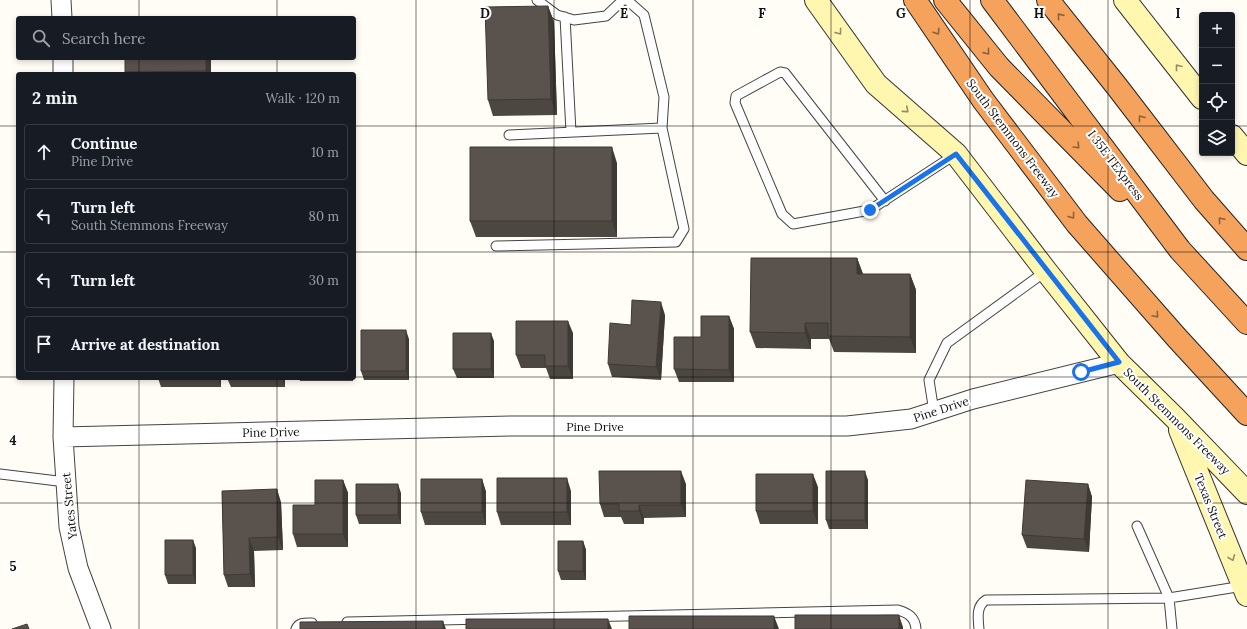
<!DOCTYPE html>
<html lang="en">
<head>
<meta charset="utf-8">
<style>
	body { margin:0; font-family:Lora,serif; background:#242831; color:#f1f3f6 }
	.controls { position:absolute; right:12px; top:12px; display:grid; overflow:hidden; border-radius:4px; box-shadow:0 2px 6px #0003 }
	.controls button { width:36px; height:36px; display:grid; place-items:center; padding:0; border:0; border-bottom:1px solid #363941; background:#171b24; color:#f1f3f6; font:20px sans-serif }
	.stop { position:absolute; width:12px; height:12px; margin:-9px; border:3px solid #1a73e8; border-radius:50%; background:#fff }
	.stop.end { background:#1a73e8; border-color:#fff; box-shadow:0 1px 4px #0008 }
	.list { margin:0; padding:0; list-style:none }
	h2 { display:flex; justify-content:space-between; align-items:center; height:52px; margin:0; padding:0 16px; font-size:17px }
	h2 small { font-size:13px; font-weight:400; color:#9ea1a6 }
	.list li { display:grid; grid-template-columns:26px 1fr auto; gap:12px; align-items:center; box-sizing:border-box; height:56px; margin:0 8px 8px; padding:0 8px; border:1px solid #363941; border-radius:4px }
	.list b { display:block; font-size:15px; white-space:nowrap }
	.list p { margin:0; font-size:13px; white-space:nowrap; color:#9ea1a6 }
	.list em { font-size:13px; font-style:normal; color:#9ea1a6 }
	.icon { flex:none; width:22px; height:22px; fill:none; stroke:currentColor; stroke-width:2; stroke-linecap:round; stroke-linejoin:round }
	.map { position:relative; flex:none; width:1247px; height:629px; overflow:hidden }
	.search { position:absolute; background:#171b24; box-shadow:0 2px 6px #0003; left:16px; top:16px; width:340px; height:44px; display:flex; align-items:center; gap:10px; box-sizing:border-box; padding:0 14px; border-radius:4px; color:#9ea1a6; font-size:15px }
	.panel { position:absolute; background:#171b24; box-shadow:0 2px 6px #0003; left:16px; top:72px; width:340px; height:308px; border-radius:4px }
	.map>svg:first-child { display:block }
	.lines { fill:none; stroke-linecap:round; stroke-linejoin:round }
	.service-casing { stroke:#444; stroke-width:11 }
	.minor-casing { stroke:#444; stroke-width:21 }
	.secondary-casing { stroke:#333; stroke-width:24 }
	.motorway-casing { stroke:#222; stroke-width:24 }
	.service { stroke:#fff; stroke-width:9 }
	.minor { stroke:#fff; stroke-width:19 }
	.secondary { stroke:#fff6b0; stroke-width:22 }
	.motorway { stroke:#f5a25d; stroke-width:22 }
	.wall { fill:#4d4742 }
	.shaded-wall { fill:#3f3936 }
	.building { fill:#5a524d; stroke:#3f3936 }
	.oneway { stroke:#8e613b }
	.oneway2 { stroke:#948f68 }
	.route { stroke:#1a73e8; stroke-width:5 }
	.grid { fill:none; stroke:#111; stroke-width:1; stroke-opacity:0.55 }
	.labels { text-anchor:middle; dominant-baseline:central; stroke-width:4; stroke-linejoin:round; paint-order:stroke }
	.street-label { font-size:12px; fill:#111; stroke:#fff }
	.grid-label { font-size:13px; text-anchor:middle; font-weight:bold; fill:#111; stroke:#fff; stroke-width:4; stroke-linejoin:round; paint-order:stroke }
</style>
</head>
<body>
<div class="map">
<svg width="1247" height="629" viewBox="0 0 1247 629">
	<rect width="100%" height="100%" fill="#fffdf5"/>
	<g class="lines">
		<defs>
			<path id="service" d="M537,0L557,15L574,20L606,16L623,0
				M565,17L571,132
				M509,135L662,128
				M885,201L785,73L780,72L736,96L735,103L782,214L793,224L870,210L956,154
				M496,246L676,242L684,229L662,128L664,97L644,15L627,0
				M934,412L929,380L947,343L1046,271
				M0,474L66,482
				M1137,526L1169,598L1172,629
				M347,622L898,610C908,613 915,617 916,629
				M296,629C299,622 306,623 312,623
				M979,629C978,618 976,606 986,600L1169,598L1243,586"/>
			<path id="minor" d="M61,0L62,18
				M63,58V74
				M64,378L63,437L69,527L78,568L101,629
				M63,437L511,426H847L911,419L973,399L1119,363"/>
			<path id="secondary" d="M816,0L876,84L956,154L1046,271L1119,363L1175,418L1247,493
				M1125,0L1202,98
				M1232,136L1247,154
				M1180,430L1247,595"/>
			<path id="motorway" d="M915,0L983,100L1077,224L1177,338L1247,414
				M945,0L999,67L1120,190
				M992,0L1180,250L1247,323
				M1048,0L1118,88L1204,200L1247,249"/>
		</defs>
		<use href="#service" class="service-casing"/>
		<use href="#minor" class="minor-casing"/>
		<use href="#secondary" class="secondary-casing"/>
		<use href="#motorway" class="motorway-casing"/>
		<use href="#service" class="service"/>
		<use href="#minor" class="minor"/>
		<use href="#secondary" class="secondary"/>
		<use href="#motorway" class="motorway"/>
	</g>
	<path class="wall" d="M548,6L554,22L557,115L493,116L488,100Z
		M125,58H211V74H126L125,72Z
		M617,163V237H476L470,221Z
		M857,258L863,274H910L916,290V353L834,352L829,339H811V349L756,348L750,332Z
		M665,315L661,380L612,377L608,364Z
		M729,316L734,329V382H679L674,369Z
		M573,333V379H550L546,368H521L516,355Z
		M409,339V380H364L361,371Z
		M494,341V378H457L453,369Z
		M158,378H221V387H161Z
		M227,378H285V387H231Z
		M299,378H353V381H300Z
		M482,479L486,492V525H425L421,512Z
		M343,480L348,493V547H297L293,534L315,505Z
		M868,480V529H829L826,520Z
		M686,484V517L644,518V524H624L621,517H604L600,504Z
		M1088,484L1092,497L1089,552L1027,548L1022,535Z
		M818,487V524H760L756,511Z
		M222,491L281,502L283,550L254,551L255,587H228L224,575Z
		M571,491V525H501L497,512Z
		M401,493V524H359L356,515Z
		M583,541L586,550V580H561L558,571Z
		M196,548V584H168L165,575Z"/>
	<path class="shaded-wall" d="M548,6L554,22L557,115L551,99Z
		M206,58H211V74H207L206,71Z
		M612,147L617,163V237L612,221Z
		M857,258L863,274H857Z
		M910,274L916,290V353L910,337Z
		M661,302L665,315L661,380L656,367Z
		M729,316L734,329V382L729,370Z
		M568,321L573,333V379L568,366Z
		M805,323L811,339V349L805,333Z
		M406,330L409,339V380L406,371Z
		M491,333L494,341V378L491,369Z
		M218,378H221V387Z
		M282,378H285V387Z
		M681,471L686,484V517L681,505Z
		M865,471L868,480V529L865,520Z
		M813,474L818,487V524L813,511Z
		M567,478L571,491V525L567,512Z
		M482,479L486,492V525L482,512Z
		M343,480L348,493V547L343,534Z
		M398,484L401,493V524L398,515Z
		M1088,484L1092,497L1089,552L1084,539Z
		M277,489L281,502L283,550L278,537Z
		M639,505L644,518V524L639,511Z
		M249,538L254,551L255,587L250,574Z
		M193,540L196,548V584L193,575Z
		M583,541L586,550V580L583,571Z
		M899,615L903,627V629H899Z
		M774,616L779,629H774Z
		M608,619L612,629H608Z
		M443,621L446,629H443Z"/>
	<path class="building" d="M548,6L551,99L488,100L485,7Z
		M125,58H206V71L125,72Z
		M470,147H612V221H470Z
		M751,258H857V274H910V337L828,336V323H805V333L750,332Z
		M632,300L661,302L656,367L608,364L610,323L631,325Z
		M701,316H729V370L674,369V337H701Z
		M516,321H568V366H545V355H516Z
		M361,330H406V371H361Z
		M453,333H491V369H453Z
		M599,471H681V505H639V511H619V504H600Z
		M826,471H865V520H826Z
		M756,474H813V511H756Z
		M497,478H567V512H497Z
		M421,479H482V512H421Z
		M315,480H343V534H293V505H315Z
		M1026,480L1088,484L1084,539L1022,535Z
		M356,484H398V515H356Z
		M277,489L278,537L249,538L250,574L224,575L222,491Z
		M165,540H193V575H165Z
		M558,541H583V571H558Z
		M795,615H899V629H795Z
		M629,616H774V629H629Z
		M466,619H608V629H466Z
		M443,621V629H300V622Z
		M27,624L29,629H12Z"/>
	<defs><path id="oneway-chevron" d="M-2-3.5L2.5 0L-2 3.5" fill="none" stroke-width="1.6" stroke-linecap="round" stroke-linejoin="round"/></defs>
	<g class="oneway">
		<use href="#oneway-chevron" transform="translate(1060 16) rotate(-129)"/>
		<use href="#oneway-chevron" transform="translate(937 32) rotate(56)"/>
		<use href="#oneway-chevron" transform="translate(987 52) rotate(51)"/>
		<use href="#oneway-chevron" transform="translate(1141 118) rotate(-127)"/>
		<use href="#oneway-chevron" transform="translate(1077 146) rotate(45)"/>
		<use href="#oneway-chevron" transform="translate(1072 216) rotate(53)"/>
		<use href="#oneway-chevron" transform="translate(1221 220) rotate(-131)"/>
		<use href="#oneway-chevron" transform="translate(1156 315) rotate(49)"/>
	</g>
	<g class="oneway2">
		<use href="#oneway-chevron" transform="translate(839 32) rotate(54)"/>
		<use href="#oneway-chevron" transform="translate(1178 67) rotate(-128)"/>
		<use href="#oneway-chevron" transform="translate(906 110) rotate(41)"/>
		<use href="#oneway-chevron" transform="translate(1232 558) rotate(68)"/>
	</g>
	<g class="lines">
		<path class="route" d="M870,210L956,154L1119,362L1081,372"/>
	</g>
	<path class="grid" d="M139,0V18M277,0V18M416,0V629M554,0V629M693,0V629M831,0V629M970,0V629M1108,0V629M139,58V74M277,58V74M0,126H18M354,126H1202M1232,126H1247M0,252H18M354,252H1247M0,377H18M354,377H1247M139,378V629M277,378V629M0,503H1247"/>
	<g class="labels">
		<g class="street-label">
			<text transform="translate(1013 138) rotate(53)">South Stemmons Freeway</text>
			<text transform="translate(1116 165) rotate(53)">I 35E TEXpress</text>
			<text transform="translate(941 409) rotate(-18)">Pine Drive</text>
			<text transform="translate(1177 421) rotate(45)">South Stemmons Freeway</text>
			<text x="595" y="426">Pine Drive</text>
			<text transform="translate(271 432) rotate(-1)">Pine Drive</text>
			<text transform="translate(69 506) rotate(-96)">Yates Street</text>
			<text transform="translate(1211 506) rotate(68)">Texas Street</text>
		</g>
	</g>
	<g class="grid-label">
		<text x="485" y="18">D</text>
		<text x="624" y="18">E</text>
		<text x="762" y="18">F</text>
		<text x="901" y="18">G</text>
		<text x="1039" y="18">H</text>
		<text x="1178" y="18">I</text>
		<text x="13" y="445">4</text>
		<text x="13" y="571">5</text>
	</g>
</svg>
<div class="controls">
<button>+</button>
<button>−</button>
<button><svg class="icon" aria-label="locate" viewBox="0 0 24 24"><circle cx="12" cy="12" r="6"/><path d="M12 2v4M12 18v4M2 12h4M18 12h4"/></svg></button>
<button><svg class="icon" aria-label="layers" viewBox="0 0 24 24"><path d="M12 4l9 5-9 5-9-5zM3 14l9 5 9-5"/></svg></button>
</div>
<div class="stop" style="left:1081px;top:372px"></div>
<div class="stop end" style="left:870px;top:210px"></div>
<div class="search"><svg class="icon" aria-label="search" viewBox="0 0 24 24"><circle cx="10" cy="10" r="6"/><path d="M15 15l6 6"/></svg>Search here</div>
<section class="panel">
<h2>2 min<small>Walk · 120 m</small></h2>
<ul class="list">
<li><svg class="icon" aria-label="ahead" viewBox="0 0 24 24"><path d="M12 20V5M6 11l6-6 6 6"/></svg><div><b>Continue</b><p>Pine Drive</p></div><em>10 m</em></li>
<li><svg class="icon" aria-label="left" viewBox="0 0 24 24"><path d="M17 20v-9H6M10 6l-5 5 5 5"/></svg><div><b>Turn left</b><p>South Stemmons Freeway</p></div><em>80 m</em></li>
<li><svg class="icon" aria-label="left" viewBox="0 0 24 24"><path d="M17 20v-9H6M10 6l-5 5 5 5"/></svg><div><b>Turn left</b></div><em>30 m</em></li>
<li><svg class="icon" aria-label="arrive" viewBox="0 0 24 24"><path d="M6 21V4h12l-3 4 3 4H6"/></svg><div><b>Arrive at destination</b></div></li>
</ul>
</section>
</div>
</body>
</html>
